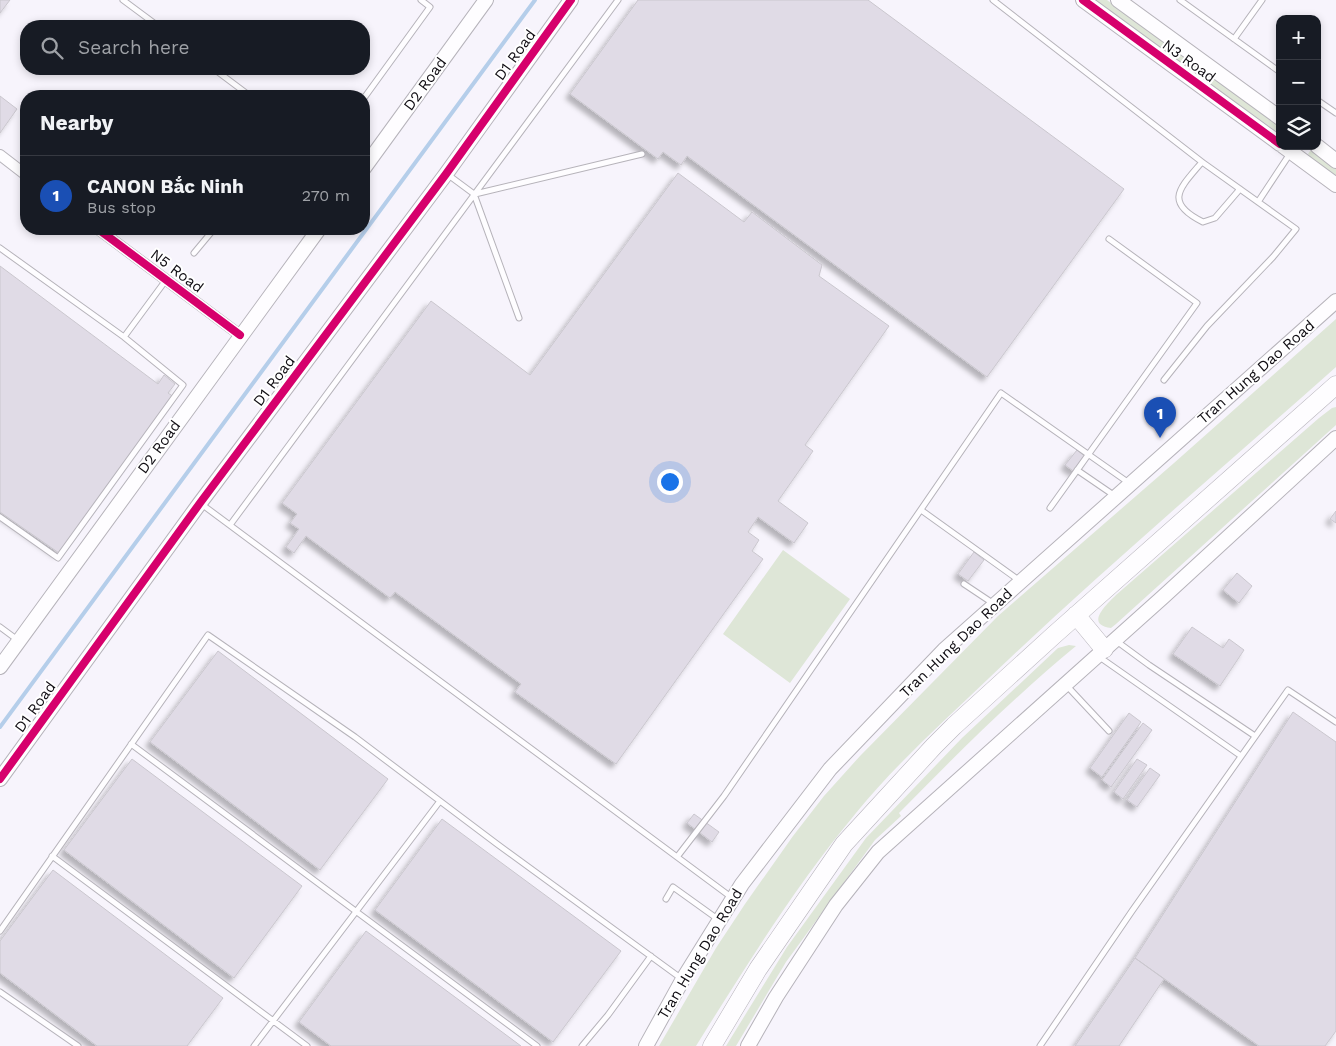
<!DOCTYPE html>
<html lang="en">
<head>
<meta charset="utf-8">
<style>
	body { margin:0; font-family:"Work Sans",sans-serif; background:#20242c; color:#f1f3f6 }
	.controls { position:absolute; right:15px; top:15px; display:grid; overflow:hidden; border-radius:10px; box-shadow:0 2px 8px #0003 }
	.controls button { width:45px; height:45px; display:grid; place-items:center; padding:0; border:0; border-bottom:1px solid #363941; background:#171b24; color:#f1f3f6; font:25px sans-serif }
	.you { position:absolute; left:669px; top:481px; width:18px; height:18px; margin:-12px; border:4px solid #fff; border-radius:50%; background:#1a73e8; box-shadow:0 0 0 8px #1a73e833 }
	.badge { display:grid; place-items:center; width:32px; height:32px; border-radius:50%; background:#2563eb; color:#fff; font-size:16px; font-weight:700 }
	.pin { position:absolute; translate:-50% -41px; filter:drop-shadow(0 1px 2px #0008) }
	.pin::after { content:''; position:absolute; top:26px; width:18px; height:15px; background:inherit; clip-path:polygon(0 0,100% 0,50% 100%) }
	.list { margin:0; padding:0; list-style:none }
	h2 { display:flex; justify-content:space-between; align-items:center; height:65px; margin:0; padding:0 20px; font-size:21px }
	h2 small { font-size:16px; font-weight:400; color:#9ea1a6 }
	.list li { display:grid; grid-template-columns:32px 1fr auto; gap:15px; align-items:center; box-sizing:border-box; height:80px; padding:0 20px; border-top:1px solid #363941 }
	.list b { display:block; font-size:19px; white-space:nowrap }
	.list p { margin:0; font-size:16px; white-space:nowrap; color:#9ea1a6 }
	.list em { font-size:16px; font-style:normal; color:#9ea1a6 }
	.icon { flex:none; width:28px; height:28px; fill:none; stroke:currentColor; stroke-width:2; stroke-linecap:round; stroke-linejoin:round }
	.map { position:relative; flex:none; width:1336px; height:1046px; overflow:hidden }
	.search { position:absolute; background:#171b24; box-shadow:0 2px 8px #0003; left:20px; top:20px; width:350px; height:55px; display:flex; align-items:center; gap:12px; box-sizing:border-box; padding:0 18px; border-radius:20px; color:#9ea1a6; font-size:19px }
	.panel { position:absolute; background:#171b24; box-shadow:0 2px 8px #0003; left:20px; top:90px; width:350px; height:145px; border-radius:20px }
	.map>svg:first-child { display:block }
	.green { fill:#dee6d7 }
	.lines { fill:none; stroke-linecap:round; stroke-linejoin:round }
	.stream { stroke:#b5ceea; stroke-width:4 }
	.building { fill:#e0dbe6; stroke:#cac7ce; filter:url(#shadow) }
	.lane-casing { stroke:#b6b3ba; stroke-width:7 }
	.street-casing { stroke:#b6b3ba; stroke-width:12 }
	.secondary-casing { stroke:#b6b3ba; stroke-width:16 }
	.highway-casing { stroke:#b6b3ba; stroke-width:19 }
	.lane { stroke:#fefdff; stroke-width:5 }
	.street { stroke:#fefdff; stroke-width:10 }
	.secondary { stroke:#fefdff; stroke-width:14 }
	.highway { stroke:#fefdff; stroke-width:18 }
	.cycleway-casing { stroke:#fff; stroke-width:11 }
	.cycleway { stroke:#d6006c; stroke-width:8 }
	.labels { text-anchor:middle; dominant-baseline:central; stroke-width:4; stroke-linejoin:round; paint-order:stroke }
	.street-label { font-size:15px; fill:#0f0c12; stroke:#fff }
</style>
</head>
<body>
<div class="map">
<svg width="1336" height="1046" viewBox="0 0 1336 1046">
	<defs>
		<filter id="shadow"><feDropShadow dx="-4.5" dy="4.5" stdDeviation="2.5" flood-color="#0004"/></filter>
	</defs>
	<rect width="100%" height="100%" fill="#f7f4fc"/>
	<path class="green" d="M1093,0H1107L1278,125L1280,126V134Z
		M1310,151L1315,152L1336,168V178L1310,158L1308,154Z
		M1336,319V367C1220,470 1101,571 988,679C943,722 896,764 856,813C796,885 746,966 696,1046H659L716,948L745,904L793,836L824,796L860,756L998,616L1174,463Z
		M1336,407V425L1116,624L1111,628C1084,625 1107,604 1116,595L1319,418L1332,408Z
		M783,550L850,599L790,683L723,634Z
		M1069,645L1076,646C1013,698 956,755 899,813L901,816L875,840L786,962L736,1046H726L787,947L866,838L962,738L1058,648Z"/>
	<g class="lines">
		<path class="stream" d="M0,727L535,0"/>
	</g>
	<path class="building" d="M0,0H10L0,13Z
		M638,0H868L1124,189L987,377L687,156L681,165L663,152L658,159L570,94Z
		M0,96L17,109L0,133Z
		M678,173L744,222L752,212L822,265L819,276L889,326L805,445L813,451L778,501L808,523L794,543L758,517L748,532L759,540L752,551L763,559L616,764L515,692L521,684L395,592L390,598L306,536L294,553L286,547L299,529L290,523L297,514L282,503L431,301L530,375Z
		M0,266L158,384L164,375L175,384L168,393L174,397L59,553L0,512Z
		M1077,450L1087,458L1076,473L1065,465Z
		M1336,511V523L1330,519Z
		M974,552L984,560L968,581L958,574Z
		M1237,573L1252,586L1239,603L1223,590Z
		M1192,627L1223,648L1229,639L1244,650L1220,686L1173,654Z
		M218,651L388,779L320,870L150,742Z
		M1293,712L1336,742V1031L1325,1046H1259L1135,958Z
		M1129,713L1141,722L1102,777L1090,768Z
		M1143,723L1152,730L1111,787L1102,780Z
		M132,759L302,886L234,978L64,850Z
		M1137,759L1147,765L1123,799L1114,792Z
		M1150,768L1160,775L1137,807L1127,800Z
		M694,814L719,832L712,842L687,823Z
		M442,819L621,951L553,1042L375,910Z
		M53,870L223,998L187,1046H97L0,973V941Z
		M366,931L521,1046H331L299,1022Z
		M1135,958L1164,979L1119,1046H1075Z"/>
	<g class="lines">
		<defs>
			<path id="lane" d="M123,0L158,26
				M993,0L1202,162L1296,229L1273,257L1207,326L1164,380
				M1180,0L1280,72
				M1234,39L1262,0
				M214,69L250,96
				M364,98L430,7L421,0
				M1317,100L1336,113
				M1202,162C1180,188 1163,202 1203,222L1215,218L1240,189
				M447,174L474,194L519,318
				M475,194L642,154
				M1258,202L1295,146
				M0,248L124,337L183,385L58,558L0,517
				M194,253L214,229
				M124,337L166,280
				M1077,470L1115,496
				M200,503L731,897
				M1050,508L1197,303L1109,239
				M921,510L1020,581
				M230,525L618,0
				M964,584L994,604
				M0,627L19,641
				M1115,640L1149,665L1255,736
				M1098,656L1241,756
				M1067,686L1109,731
				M131,744L537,1046
				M52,856L307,1046
				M677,857L724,796L1001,393L1129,483
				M666,899L673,887L719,920
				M0,931L208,635L355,737L497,844L682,979
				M0,992L78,1046
				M254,1046L440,801
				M582,1046L608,1015L651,956
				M1040,1046L1132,911L1288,690L1336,722"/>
			<path id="street" d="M0,155L26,175
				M98,229L240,335"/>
			<path id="secondary" d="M1083,0L1280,144
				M1118,0L1280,118
				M1283,146L1336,185
				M1317,146L1336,161
				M364,168L486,0
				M0,667L319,229
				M0,779L200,503L446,174L571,0
				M646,1046L683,979L742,884L830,769L944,650L1336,301
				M748,1046L776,997L836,905L878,852L1163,597L1336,438"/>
			<path id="highway" d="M1076,615L1104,649
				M712,1046L758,969L844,844L934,746L954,726L1054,635L1336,385"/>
		</defs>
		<use href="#lane" class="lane-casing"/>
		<use href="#street" class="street-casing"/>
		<use href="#secondary" class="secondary-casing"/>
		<use href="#highway" class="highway-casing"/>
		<use href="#lane" class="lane"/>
		<use href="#street" class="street"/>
		<use href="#secondary" class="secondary"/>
		<use href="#highway" class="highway"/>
		<defs>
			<path id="cycleway" d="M1083,0L1280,144
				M98,229L240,335
				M0,779L200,503L446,174L571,0"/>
		</defs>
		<use href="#cycleway" class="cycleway-casing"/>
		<use href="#cycleway" class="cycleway"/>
	</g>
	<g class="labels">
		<g class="street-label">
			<text transform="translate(515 55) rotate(-54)">D1 Road</text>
			<text transform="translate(1189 61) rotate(36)">N3 Road</text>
			<text transform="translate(425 84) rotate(-54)">D2 Road</text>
			<text transform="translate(177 271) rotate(37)">N5 Road</text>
			<text transform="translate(1256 372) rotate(-41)">Tran Hung Dao Road</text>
			<text transform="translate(274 381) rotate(-53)">D1 Road</text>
			<text transform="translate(159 447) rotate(-54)">D2 Road</text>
			<text transform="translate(956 643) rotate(-44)">Tran Hung Dao Road</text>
			<text transform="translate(35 707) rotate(-54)">D1 Road</text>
			<text transform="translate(700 954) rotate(-59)">Tran Hung Dao Road</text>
		</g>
	</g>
</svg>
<div class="controls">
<button>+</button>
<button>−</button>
<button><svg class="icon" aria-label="layers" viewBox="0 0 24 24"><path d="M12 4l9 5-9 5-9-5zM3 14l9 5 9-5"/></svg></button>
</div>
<div class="you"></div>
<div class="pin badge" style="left:1160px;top:438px;background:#1a4fb4">1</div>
<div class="search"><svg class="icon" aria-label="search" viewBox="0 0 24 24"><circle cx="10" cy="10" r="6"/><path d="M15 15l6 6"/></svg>Search here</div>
<section class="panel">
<h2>Nearby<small></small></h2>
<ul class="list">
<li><span class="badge" style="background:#1a4fb4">1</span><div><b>CANON Bắc Ninh</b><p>Bus stop</p></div><em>270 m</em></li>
</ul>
</section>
</div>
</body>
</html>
